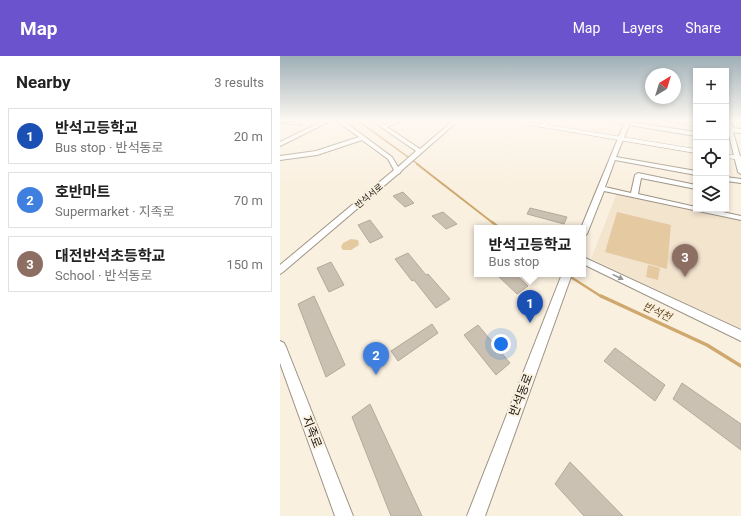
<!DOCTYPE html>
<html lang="en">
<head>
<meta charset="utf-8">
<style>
	body { margin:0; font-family:Roboto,"Noto Sans KR",sans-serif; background:#f6f6f6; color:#222 }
	.controls { position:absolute; right:12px; top:12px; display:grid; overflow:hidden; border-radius:0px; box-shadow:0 2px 6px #0003 }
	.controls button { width:36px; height:36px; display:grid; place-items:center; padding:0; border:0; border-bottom:1px solid #e0e0e0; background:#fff; color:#222; font:20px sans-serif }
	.compass { position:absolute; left:365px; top:12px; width:36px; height:36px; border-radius:50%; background:#fff; box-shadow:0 2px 6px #0003; rotate:38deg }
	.you { position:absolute; left:221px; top:288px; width:14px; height:14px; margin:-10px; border:3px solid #fff; border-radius:50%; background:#1a73e8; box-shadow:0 0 0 6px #1a73e833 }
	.badge { display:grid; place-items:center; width:26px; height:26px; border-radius:50%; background:#6b53cd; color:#fff; font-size:13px; font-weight:700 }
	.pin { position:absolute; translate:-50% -33px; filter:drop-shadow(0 1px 2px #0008) }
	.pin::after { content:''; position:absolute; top:21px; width:14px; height:12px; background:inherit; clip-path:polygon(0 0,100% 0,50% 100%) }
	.popup { position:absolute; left:194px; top:169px; width:112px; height:52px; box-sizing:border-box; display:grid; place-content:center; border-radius:0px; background:#fff; filter:drop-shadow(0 1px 3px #0005); font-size:13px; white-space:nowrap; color:#767676 }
	.popup b { font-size:15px; color:#222 }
	.popup::after { content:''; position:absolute; left:50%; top:100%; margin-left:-8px; border:8px solid transparent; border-top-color:#fff }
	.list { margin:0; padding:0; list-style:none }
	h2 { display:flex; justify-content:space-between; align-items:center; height:52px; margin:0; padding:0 16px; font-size:17px }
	h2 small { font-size:13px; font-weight:400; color:#767676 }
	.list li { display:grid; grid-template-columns:26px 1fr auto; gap:12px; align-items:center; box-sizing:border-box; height:56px; margin:0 8px 8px; padding:0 8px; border:1px solid #e0e0e0; border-radius:0px }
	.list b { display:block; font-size:15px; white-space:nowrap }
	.list p { margin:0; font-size:13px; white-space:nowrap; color:#767676 }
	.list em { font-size:13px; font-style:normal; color:#767676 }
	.icon { flex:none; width:22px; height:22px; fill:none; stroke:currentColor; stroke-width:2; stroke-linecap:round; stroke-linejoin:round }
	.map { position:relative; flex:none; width:461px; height:460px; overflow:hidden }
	header { display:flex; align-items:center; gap:24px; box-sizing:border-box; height:56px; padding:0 20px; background:#6b53cd; color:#fff }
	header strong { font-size:19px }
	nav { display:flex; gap:22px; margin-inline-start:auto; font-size:14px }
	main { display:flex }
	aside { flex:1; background:#fff }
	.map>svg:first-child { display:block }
	.built { fill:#f3e4ce }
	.green { fill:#e4c9a1 }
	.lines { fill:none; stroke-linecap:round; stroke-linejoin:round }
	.stream-far3 { stroke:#cfa86d; stroke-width:1.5 }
	.stream-far2 { stroke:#cfa86d; stroke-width:2 }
	.stream-far1 { stroke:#cfa86d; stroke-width:2.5 }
	.stream { stroke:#cfa86d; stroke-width:3.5 }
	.building { fill:#cbc1b2; stroke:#b4aa9c }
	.minor-casing { stroke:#9d9485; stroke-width:2 }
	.tertiary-casing { stroke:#9d9485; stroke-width:1 }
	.minor { fill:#fff; fill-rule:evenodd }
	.tertiary { fill:#fff; fill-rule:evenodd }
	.oneway { fill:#989794 }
	.labels { text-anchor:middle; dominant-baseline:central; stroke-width:4; stroke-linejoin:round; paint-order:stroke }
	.far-street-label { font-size:9px; fill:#1b1812; stroke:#faf0e0 }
	.water-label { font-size:11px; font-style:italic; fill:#684d20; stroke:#faf0e0 }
	.near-street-label { font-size:12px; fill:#1b1812; stroke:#faf0e0 }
</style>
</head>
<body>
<header>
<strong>Map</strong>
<nav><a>Map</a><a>Layers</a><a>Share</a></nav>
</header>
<main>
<aside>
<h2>Nearby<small>3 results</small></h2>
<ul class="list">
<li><span class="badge" style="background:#1a4fb4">1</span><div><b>반석고등학교</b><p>Bus stop · 반석동로</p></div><em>20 m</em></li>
<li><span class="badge" style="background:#3f7fe0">2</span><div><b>호반마트</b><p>Supermarket · 지족로</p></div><em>70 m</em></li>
<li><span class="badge" style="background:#8d6e63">3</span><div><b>대전반석초등학교</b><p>School · 반석동로</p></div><em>150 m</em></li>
</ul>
</aside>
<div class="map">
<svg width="461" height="460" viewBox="0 0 461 460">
	<rect width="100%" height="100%" fill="#faf0e0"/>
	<path class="built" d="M337,137L461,164V273L311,203Z"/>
	<path class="green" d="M337,156L391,169L387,213L325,196Z
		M71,183L78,184L79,189L71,194H63L61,191L63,187Z
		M368,209L380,212L378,224L366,221Z"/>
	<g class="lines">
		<path class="stream-far3" d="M77,64L139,109"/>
		<path class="stream-far2" d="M137,108L213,167"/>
		<path class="stream-far1" d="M212,166L220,172
			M286,218L322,241"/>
		<path class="stream" d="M321,240L427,289L461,310"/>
	</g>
	<path class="building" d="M123,136L134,147L125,151L113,140Z
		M250,152L287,161L284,168L247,158Z
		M163,156L177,168L166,173L152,160Z
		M90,164L103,181L90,187L78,169Z
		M128,197L146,219L148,218L170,243L156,252L134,224L132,225L115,203Z
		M51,206L64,229L49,236L37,212Z
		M216,218H235L248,230L237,238Z
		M34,240L65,309L46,321L18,248Z
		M152,268L158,277L118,305L111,295Z
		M198,269L230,307L216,319L184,279Z
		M335,292L385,329L375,345L324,305Z
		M402,327L461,368V394L393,343Z
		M90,348L142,460H111L72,361Z
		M290,406L343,460H304L275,428Z"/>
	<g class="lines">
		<defs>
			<path id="minor" d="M0,64L20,67L22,68L20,69L0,66Z
				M45,64H52L0,90V86Z
				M55,64H61L73,72L112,101L118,111L136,95L91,64H97L103,69L115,64H122L107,71L140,93L174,64H179L121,115L120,117L118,118L3,216L0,218V209L114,114L108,103L82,84L37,99L0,104V100L36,95L79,81Z
				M264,64H269L264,71H260Z
				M324,64H350V66L416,76V80L349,69L336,101L416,115V119L335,104L325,131L351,137L355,119L358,117L416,129V133L361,122L358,138L416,151V153H429L461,160V164L324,135L307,178L303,181V172H301L344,68Z
				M383,64H396L416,68V70Z
				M446,64H450L453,72L461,73V77L453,76L461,104V118L458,116L448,75H446V71L447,72Z
				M457,64H461V66Z
				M446,121L461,123V127L446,125Z
				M303,201L461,274V285L303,208Z
				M282,218H292L205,460H187Z
				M0,285L4,287L6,291L73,460H55L0,307Z"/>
			<path id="tertiary" d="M221,64H238L416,93V97Z
				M446,98L461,100V104L446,102Z"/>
		</defs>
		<use href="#minor" class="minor-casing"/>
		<use href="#tertiary" class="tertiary-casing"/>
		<use href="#minor" class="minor"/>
		<use href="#tertiary" class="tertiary"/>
	</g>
	<defs><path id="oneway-solid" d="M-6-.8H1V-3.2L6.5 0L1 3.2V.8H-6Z"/></defs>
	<use class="oneway" href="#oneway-solid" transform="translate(338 221) rotate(26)"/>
	<linearGradient id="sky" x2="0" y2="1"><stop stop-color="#9eafb7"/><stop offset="0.5" stop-color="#fdf8f1"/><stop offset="1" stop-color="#fdf8f1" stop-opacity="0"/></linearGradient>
	<rect width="461" height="129" fill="url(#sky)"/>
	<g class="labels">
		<g class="far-street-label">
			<text transform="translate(89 140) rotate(-40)">반석서로</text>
		</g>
		<g class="water-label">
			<text transform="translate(377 256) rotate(25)">반석천</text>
		</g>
		<g class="near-street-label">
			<text transform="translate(241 339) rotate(-69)">반석동로</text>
			<text transform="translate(32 376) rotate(69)">지족로</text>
		</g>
	</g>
</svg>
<div class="controls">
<button>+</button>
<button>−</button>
<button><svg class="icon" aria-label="locate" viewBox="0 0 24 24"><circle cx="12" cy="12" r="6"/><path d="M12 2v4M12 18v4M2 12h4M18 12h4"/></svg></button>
<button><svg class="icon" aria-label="layers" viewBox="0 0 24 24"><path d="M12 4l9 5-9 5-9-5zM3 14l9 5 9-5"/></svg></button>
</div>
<svg class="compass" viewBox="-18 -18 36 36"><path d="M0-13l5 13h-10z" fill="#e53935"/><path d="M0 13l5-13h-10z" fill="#767676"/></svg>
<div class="you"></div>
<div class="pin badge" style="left:250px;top:267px;background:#1a4fb4">1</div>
<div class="popup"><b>반석고등학교</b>Bus stop</div>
<div class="pin badge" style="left:96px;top:319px;background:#3f7fe0">2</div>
<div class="pin badge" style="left:405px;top:221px;background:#8d6e63">3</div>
</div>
</main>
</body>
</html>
